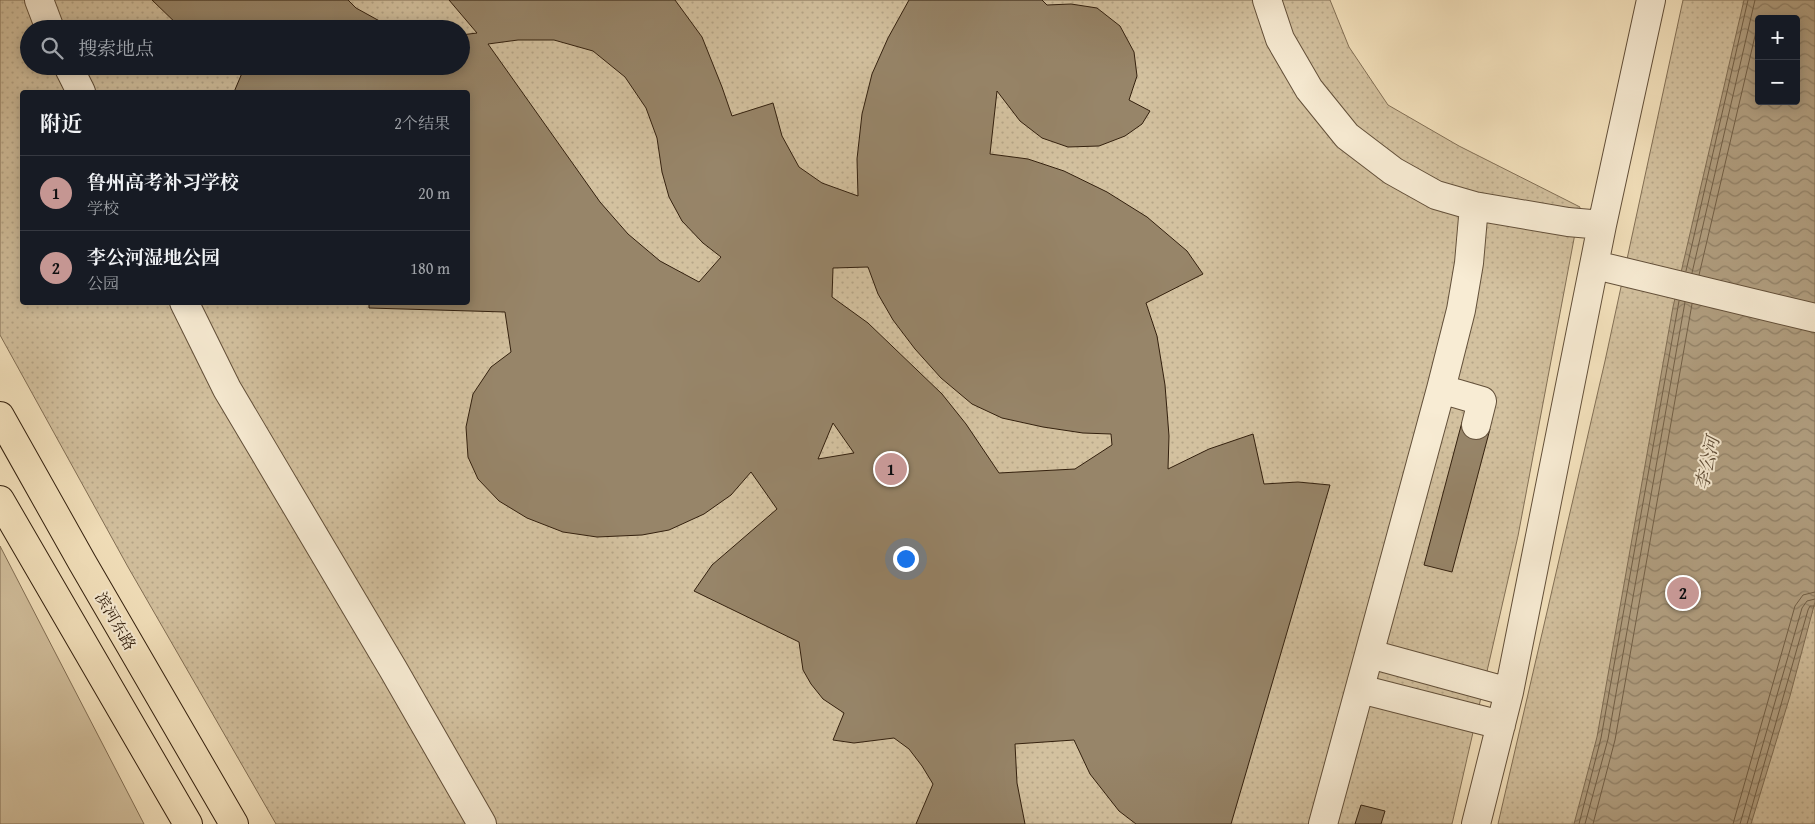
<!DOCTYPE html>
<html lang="zh">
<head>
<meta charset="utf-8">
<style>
	body { margin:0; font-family:"Gentium Book Plus","Noto Serif SC",serif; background:#20242c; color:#f1f3f6 }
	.controls { position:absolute; right:15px; top:15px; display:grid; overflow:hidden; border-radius:5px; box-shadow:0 2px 12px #0003 }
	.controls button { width:45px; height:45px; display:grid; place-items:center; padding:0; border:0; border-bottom:1px solid #363941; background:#171b24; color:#f1f3f6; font:25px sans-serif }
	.you { position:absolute; left:905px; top:558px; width:18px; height:18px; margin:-12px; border:4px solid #fff; border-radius:50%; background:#1a73e8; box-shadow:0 0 0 8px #1a73e833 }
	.badge { display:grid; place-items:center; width:32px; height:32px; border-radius:50%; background:#c59692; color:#111; font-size:16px; font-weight:700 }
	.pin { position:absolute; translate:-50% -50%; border:2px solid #fff; box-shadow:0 1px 5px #0006 }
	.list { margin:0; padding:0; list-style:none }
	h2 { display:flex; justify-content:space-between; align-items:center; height:65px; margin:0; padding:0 20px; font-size:21px }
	h2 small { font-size:16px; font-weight:400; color:#9ea1a6 }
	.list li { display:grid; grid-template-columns:32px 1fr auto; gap:15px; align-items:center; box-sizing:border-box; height:75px; padding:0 20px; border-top:1px solid #363941 }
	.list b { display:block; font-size:19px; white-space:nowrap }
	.list p { margin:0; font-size:16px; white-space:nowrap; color:#9ea1a6 }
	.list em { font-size:16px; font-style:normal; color:#9ea1a6 }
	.icon { flex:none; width:28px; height:28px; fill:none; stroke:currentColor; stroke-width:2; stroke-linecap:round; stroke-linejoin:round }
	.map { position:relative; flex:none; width:1815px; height:824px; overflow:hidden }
	.search { position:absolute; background:#171b24; box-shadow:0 2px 12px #0003; left:20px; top:20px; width:450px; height:55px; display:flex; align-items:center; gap:12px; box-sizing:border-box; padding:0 18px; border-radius:28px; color:#9ea1a6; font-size:19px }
	.panel { position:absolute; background:#171b24; box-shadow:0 2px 12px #0003; left:20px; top:90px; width:450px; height:215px; border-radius:5px }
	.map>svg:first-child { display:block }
	.grass { fill:#d3c19f; stroke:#837056 }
	.park { fill:url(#park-dots); stroke:#837056; fill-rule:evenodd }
	.water { fill:url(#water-waves); stroke:#7f6d54; fill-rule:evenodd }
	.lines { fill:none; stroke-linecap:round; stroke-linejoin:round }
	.shore { stroke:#726048; stroke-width:1 }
	.building { fill:#978569; stroke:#33200e; fill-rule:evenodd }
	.minor-casing { stroke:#63503a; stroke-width:30 }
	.major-casing { stroke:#33200e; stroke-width:30 }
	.minor { stroke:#f8ecd4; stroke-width:28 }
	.major { stroke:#f4e2bd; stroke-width:28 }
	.labels { text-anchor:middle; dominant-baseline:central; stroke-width:4; stroke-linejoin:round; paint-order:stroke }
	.street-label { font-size:16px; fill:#33200e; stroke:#f8ecd4 }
	.water-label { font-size:18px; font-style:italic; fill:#5f4d37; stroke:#f8ecd4 }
</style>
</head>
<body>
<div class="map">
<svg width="1815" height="824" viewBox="0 0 1815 824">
	<defs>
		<pattern id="park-dots" width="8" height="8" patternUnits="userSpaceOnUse" patternTransform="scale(1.25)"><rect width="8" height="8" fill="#d3c19f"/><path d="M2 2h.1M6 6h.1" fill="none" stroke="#b6a688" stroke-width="1.8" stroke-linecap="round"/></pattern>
		<pattern id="water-waves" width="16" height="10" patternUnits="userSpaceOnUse" patternTransform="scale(1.25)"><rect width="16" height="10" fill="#b2a082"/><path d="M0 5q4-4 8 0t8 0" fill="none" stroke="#918269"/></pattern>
	</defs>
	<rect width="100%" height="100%" fill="#f4e2bd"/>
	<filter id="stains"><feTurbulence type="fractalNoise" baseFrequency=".004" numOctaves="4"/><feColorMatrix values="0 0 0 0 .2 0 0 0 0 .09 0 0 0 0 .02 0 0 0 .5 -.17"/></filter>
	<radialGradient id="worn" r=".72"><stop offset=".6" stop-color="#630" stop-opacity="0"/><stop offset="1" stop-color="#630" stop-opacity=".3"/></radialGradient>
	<path class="grass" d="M0,546L144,824H0Z"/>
	<path class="park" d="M0,0H1330L1349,47L1388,105L1459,146L1580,207L1518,536L1452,824H276L128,567L0,335ZM29,29H461V66H29ZM22,92H468V302H22Z
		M1683,0H1815V824H1498L1605,361ZM1759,19H1796V101H1759Z"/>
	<path class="water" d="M1744,0H1815V602L1790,696L1751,824H1574L1597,737L1673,307ZM1759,19H1796V101H1759Z"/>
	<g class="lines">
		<path class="shore" d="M1686,271L1748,0
			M1692,273L1755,0
			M1699,275L1759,19
			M1579,824L1601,738L1679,301
			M1585,824L1608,739L1685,302
			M1593,824L1615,740L1692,304
			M1733,824L1795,606L1803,595L1815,592
			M1740,824L1802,608L1807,601L1815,599
			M1747,824L1808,610L1810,606H1815"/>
	</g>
	<path class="building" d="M152,0H348L356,8L385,24L401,29H182Z
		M449,0H675L702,37L722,87L732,116L773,103L782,136L799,167L822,183L858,196L857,159L862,114L872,74L888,38L909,0H1042L1047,5L1071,4L1097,8L1120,26L1134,52L1137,76L1129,100L1150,111L1142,124L1125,136L1099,146L1068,147L1042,138L1020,121L997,91L990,154L1028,159L1064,171L1107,192L1147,217L1187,251L1203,274L1146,303L1157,336L1165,385L1169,436L1168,469L1209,449L1253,434L1264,484L1298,482L1330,485L1231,824H1136L1119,811L1090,774L1074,740L1015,744L1017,783L1025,824H916L933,784L922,766L909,749L894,738L854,743L833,740L844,713L823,699L811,684L803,670L799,642L694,591L712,565L777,509L751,472L731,495L704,514L669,530L642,535L597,537L563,532L527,518L499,501L478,479L468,457L466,427L473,394L491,367L511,352L505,312L369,308V302H468V92H234L245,66H461V35L477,33ZM518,40H554L593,51L625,77L646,108L657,138L662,172L669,197L682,221L703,243L721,257L699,282L660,261L628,234L600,202L488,44ZM868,267L878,294L893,320L915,349L941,378L972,404L1002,418L1043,427L1083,433L1111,434L1112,445L1075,469L999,473L966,424L942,394L868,323L832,297L833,268ZM833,423L854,453L818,459Z
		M1462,422L1490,429L1452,572L1424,565Z
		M1361,805L1385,811L1381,824H1355Z"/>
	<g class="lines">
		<defs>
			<path id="minor" d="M39,0L50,29
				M1267,0L1280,39L1309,89L1347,136L1393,171L1436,195L1474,206L1568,222L1602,225
				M68,66L81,92
				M1595,265L1815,318
				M184,302L227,389L393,669L482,824
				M1441,389L1482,401L1476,425
				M1370,654L1509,692
				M1360,689L1501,725
				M1323,824L1441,389L1461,310L1469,263L1474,206
				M1476,824L1509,692L1602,225L1651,0"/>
			<path id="major" d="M0,416L82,562L234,824
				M0,500L188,824"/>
		</defs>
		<use href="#minor" class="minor-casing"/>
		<use href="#major" class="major-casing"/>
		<use href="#minor" class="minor"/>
		<use href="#major" class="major"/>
	</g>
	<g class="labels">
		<g class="street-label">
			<text transform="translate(116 621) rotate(60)">滨河东路</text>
		</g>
		<g class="water-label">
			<text transform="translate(1707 463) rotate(-77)">李公河</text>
		</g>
	</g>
	<rect width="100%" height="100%" filter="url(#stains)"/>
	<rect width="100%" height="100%" fill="url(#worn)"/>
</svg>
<div class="controls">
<button>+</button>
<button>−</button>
</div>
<div class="you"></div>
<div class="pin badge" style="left:891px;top:469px">1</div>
<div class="pin badge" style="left:1683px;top:593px">2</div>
<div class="search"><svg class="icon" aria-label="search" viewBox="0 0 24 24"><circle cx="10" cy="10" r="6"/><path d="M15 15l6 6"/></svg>搜索地点</div>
<section class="panel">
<h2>附近<small>2个结果</small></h2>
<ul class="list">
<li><span class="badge">1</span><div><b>鲁州高考补习学校</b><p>学校</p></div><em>20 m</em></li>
<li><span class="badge">2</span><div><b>李公河湿地公园</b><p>公园</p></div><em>180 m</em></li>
</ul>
</section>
</div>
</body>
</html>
